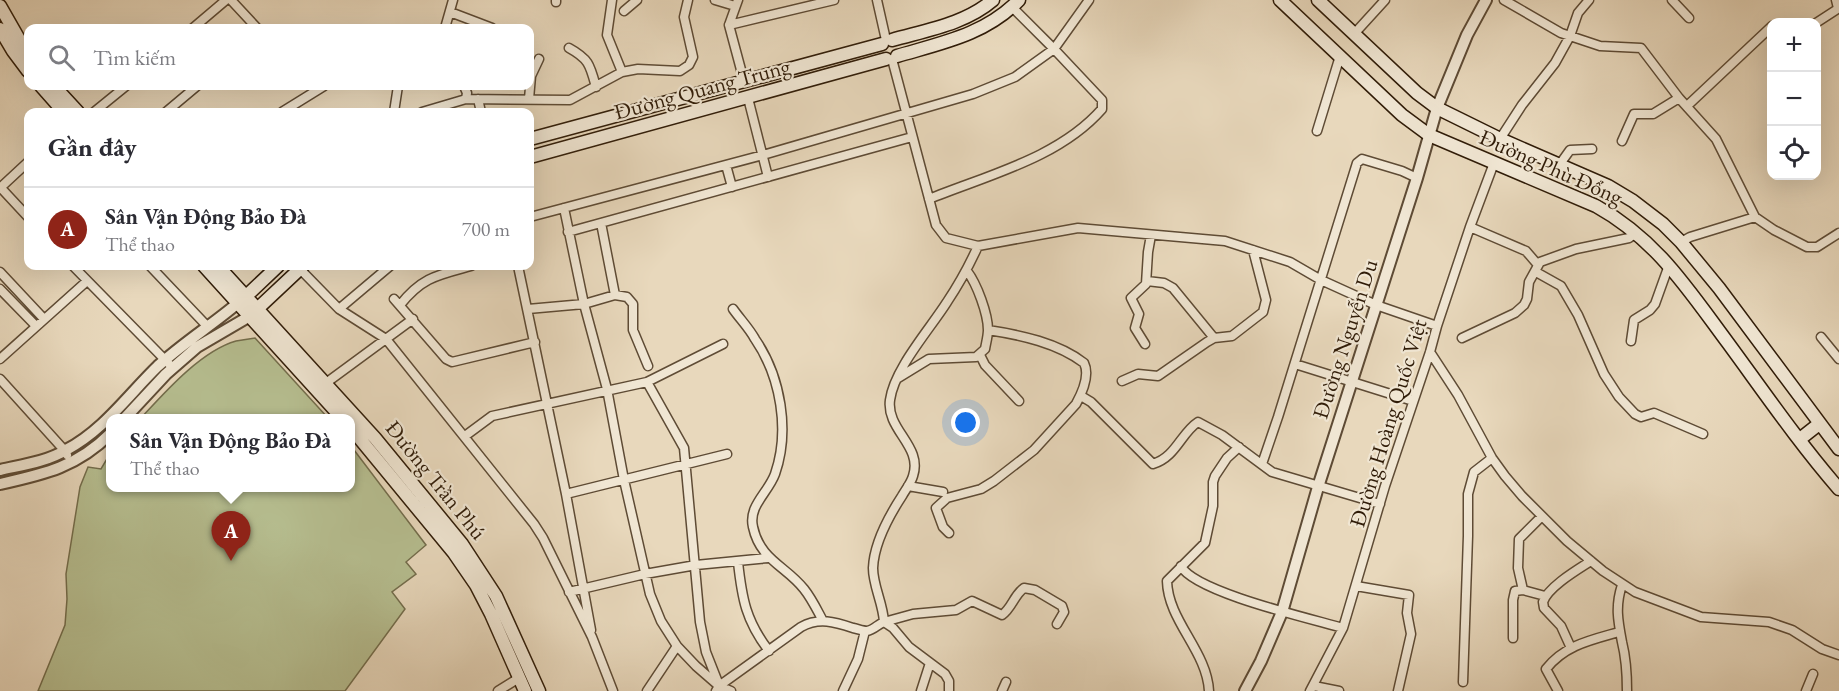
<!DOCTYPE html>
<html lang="vi">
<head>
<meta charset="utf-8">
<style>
	body { margin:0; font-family:"EB Garamond",serif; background:#f7f7f7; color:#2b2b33 }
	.controls { position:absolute; right:18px; top:18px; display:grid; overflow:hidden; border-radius:12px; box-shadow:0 6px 24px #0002 }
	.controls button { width:54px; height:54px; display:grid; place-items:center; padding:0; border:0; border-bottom:2px solid #e1e1e2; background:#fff; color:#2b2b33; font:30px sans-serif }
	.you { position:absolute; left:966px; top:423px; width:21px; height:21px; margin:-15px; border:4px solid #fff; border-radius:50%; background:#1a73e8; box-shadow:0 0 0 9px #1a73e833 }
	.badge { display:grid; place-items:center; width:39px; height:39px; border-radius:50%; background:#8f2418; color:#fff; font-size:20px; font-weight:700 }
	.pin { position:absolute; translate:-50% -50px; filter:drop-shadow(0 2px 3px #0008) }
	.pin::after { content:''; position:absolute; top:32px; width:21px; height:18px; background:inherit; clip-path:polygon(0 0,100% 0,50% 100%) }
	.popup { position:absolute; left:106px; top:414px; width:249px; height:78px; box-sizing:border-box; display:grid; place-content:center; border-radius:12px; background:#fff; filter:drop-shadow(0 2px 4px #0005); font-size:20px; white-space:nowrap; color:#7c7c81 }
	.popup b { font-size:22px; color:#2b2b33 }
	.popup::after { content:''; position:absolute; left:50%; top:100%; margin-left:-12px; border:12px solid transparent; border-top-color:#fff }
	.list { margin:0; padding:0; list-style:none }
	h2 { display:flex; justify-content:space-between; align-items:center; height:78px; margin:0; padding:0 24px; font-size:26px }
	h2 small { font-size:20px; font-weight:400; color:#7c7c81 }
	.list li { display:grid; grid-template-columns:39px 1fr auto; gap:18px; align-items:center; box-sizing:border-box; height:84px; padding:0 24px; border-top:2px solid #e1e1e2 }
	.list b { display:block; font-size:22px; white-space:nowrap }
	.list p { margin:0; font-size:20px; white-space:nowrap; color:#7c7c81 }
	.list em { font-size:20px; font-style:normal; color:#7c7c81 }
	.icon { flex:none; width:33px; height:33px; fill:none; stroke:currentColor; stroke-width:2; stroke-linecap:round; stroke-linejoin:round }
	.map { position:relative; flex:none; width:1839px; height:691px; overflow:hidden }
	.search { position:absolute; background:#fff; box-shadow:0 6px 24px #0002; left:24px; top:24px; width:510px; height:66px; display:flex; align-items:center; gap:15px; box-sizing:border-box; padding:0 21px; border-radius:12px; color:#7c7c81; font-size:22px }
	.panel { position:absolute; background:#fff; box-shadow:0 6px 24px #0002; left:24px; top:108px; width:510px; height:162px; border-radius:12px }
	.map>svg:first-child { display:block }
	.pitch { fill:#b6be90; stroke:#736d4c; stroke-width:1.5 }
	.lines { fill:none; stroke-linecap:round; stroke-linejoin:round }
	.minor-casing { stroke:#5e4b35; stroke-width:11 }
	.tertiary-casing { stroke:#5e4b35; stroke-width:14 }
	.secondary-casing { stroke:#301c08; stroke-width:15 }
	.minor { stroke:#f0e6d3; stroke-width:8 }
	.tertiary { stroke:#f0e6d3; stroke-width:10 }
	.secondary { stroke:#f0e6d3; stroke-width:12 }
	.labels { text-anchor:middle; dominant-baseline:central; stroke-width:4.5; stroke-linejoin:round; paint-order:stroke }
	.street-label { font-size:22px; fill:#301c08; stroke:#f0e6d3 }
</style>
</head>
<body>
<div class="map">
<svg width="1839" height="691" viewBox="0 0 1839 691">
	<rect width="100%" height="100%" fill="#e8d8bc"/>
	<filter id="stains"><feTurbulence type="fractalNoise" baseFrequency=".00333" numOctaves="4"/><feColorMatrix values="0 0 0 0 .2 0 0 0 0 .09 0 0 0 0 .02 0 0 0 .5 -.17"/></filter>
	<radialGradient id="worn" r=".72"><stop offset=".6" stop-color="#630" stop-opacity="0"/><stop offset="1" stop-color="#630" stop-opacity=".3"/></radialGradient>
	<path class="pitch" d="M255,338L328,418H141C165,392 201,351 236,341C242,340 249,339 255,338Z
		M351,446L426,545L406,562L416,574L392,592L405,609L345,691H38L65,625L67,599L66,574L80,487L88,467L101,469L111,452V488H351Z"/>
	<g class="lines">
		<defs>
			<path id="minor" d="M231,0L257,28
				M612,0L607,35L622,72
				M715,0L735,6
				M877,0L886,40
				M1504,0L1561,33L1600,46L1641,48L1679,98L1716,139L1755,217L1774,230L1807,247H1817L1839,233
				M1672,0L1689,18
				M556,2V0
				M624,11L637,0
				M450,12L492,28
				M1816,23L1836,10L1838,8L1836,0
				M729,25L738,0
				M193,28L226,0
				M445,28L453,0
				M1354,34L1385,0
				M569,48C589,59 590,65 596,87
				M892,59L936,225L946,238L978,246L1078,228L1225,241L1290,262L1321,280L1376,305L1437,326
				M744,81L729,25L834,0
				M464,86L467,93L466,99
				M748,98L768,177
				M478,99L481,112
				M529,99L531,76L539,59
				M1687,106L1772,26
				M94,112L126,86
				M166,112L197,86
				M282,112L324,86
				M394,112L398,86
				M422,112L466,99L570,100L622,72L638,69L680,71L689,65L693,57L684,17L688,0
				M1317,131L1340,56
				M1500,139L1522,105L1555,63L1570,36L1578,13L1589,0
				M1622,141L1634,114H1653L1679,98
				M1560,164L1570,150L1592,149
				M726,165L732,187
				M0,187L28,217
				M0,188L28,162
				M929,199C988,175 1059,158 1102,109V100L1054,49L1012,7
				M564,208L584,304L607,389L624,480L650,594L661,621L677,646L696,666L719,686L731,691
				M530,217L763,155L973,94L1015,77L1054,49L1089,0
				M601,223L615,295
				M1470,227L1526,251L1538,265
				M568,232L912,137
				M1681,242L1690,237L1755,217
				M978,246C969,266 959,284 947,302C930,329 894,369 890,400C886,430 923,446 913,476C911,483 906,489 902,496C889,516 874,543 873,568C873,586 883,603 884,622L913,614L956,610L972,601L1002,615C1012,608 1014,595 1024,588L1035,590L1062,606L1064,612L1057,624
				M73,266L173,368
				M150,266L207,326
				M297,266L339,309L386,339L534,524L543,538L592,637L613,691
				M518,266L566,494L591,630
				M0,272L44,319
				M1536,272L1561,286L1578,315L1604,374L1619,397L1635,414L1641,417L1654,413L1703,434
				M1147,281L1164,283L1173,288L1214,338
				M0,289L36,326
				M394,299L446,359L452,362L535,342
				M400,305C422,277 438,275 471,266
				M339,309L390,266
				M528,309L584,304L615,295L627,297L633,304V330L648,366
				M733,309C740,319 749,328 755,339C781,377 790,431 775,474C768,493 748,506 753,527C760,560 786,566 804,589C812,599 817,610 823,621
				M1821,337L1839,359
				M1462,338L1515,313L1524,305L1527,299L1529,282L1540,262L1576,249L1629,238L1636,233
				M1631,341L1634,320L1650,310L1655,304L1669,265
				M1145,344L1135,328L1139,314L1131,298L1146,284L1148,252L1151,235
				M1430,352L1458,395L1492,458L1505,476L1522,496L1567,541L1603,571L1635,592L1701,617L1769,622L1792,630L1822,649L1839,655
				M980,355L985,365L1019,401
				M0,359L87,281
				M1295,364L1413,401
				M898,378L929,359L976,357L985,349C986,343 988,336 988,330C988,314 977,284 967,271
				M0,379L65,451L67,455
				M1122,381L1138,374L1158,376L1207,342L1214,338L1232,336L1263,312L1266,300L1253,250
				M647,382L684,448L700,622L706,652L719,685
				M326,383L413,319
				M1081,396L1091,402L1153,464C1176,457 1181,433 1198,422L1222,435L1272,472L1380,504
				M465,436L492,416L647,382L723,344
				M1262,464L1278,417L1357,163L1362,159L1402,171L1417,178
				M908,486L943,492
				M566,494L727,454
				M949,533L943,527L936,508L947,498L981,489L994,481L1034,450L1076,404C1082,393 1090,375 1084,363C1058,343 1021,335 988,330
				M738,562C742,599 746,621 769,651
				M1181,566C1194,592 1312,619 1343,628
				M1622,585C1615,606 1618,621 1622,642C1626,658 1627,675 1627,691
				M1356,586L1409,595L1407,613L1411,634L1398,691
				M1523,590L1518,568L1519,539L1542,516
				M569,592L645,574L696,565L768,558
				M1513,638V600L1515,591L1523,590L1545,596
				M1571,648L1561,626L1544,608L1543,602C1548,587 1577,570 1591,561
				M1463,682L1468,536V494L1474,472L1492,458
				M1314,686L1339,691
				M498,691L519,678
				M647,691L677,646
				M716,691L719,686L801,627C819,617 835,622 853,628C858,629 863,631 867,631C874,630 878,624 884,622L893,628L909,647L945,674L949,681V691
				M843,691L858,659L865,631
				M921,691L930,663
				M1002,691L1006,682
				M1209,691C1207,651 1168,621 1167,581L1205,543L1213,506V482L1215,476L1227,458L1239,447
				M1310,691L1343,628L1385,486L1430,352L1437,326L1470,227L1494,163
				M1558,691L1546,669C1565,645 1591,640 1619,632
				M1806,691L1813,674"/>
			<path id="tertiary" d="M125,418L166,374L197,347L250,316
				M0,470C22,465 46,462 66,450C104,430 128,395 158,366C183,343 212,325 238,303
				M0,484C45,474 77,467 111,433
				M1245,691L1261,661L1282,612L1318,487L1417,178L1437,108L1467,35L1486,0"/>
			<path id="secondary" d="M1280,0L1402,115L1429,135L1596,206C1657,240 1687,288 1728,343C1764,392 1799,443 1839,489
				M1318,0L1417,93L1437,108L1500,139L1608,186L1633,201L1663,224L1681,242L1719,288L1839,449
				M0,6L28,55
				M0,29L13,51L28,71
				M892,40C927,30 965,24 993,0
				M897,56C941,43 985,35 1019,0
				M41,86L64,112
				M54,86L78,112
				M530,139L882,44
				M530,157L886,59
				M204,266L342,418
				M218,266L375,438L462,544L496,596L539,691
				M242,300L278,266
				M253,313L303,266
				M351,428L454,553L476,585L491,614L525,691
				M1800,439L1819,424"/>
		</defs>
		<use href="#minor" class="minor-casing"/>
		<use href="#tertiary" class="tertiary-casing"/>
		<use href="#secondary" class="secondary-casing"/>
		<use href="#minor" class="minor"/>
		<use href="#tertiary" class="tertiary"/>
		<use href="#secondary" class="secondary"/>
	</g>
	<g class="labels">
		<g class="street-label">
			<text transform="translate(702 89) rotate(-15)">Đường Quang Trung</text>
			<text transform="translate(1551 167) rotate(24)">Đường Phù Đổng</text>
			<text transform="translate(1345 339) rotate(-72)">Đường Nguyễn Du</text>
			<text transform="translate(1388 423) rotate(-73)">Đường Hoàng Quốc Việt</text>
			<text transform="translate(436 480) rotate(51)">Đường Trần Phú</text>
		</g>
	</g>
	<rect width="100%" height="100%" filter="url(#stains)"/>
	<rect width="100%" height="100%" fill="url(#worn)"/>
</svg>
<div class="controls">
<button>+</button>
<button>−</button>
<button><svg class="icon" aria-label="locate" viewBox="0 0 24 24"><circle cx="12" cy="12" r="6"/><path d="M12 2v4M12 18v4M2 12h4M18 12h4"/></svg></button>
</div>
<div class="you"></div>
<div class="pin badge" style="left:231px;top:561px">A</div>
<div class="popup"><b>Sân Vận Động Bảo Đà</b>Thể thao</div>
<div class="search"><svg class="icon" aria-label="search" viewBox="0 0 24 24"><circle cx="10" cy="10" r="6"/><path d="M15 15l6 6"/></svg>Tìm kiếm</div>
<section class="panel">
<h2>Gần đây<small></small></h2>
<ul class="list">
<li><span class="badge">A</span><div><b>Sân Vận Động Bảo Đà</b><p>Thể thao</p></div><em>700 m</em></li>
</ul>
</section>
</div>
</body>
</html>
